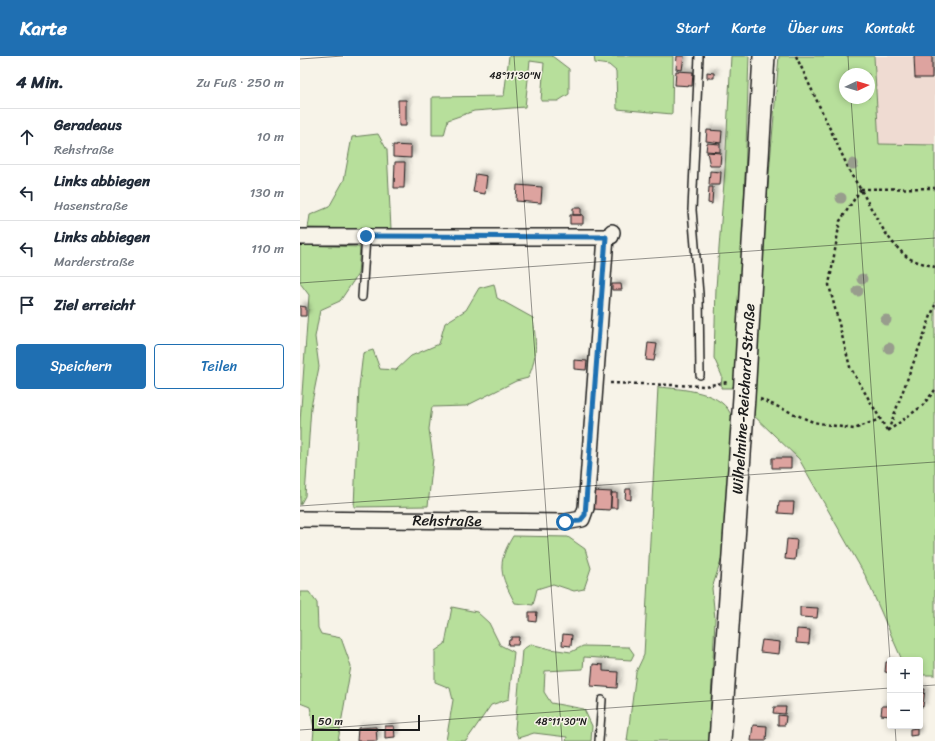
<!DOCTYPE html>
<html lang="de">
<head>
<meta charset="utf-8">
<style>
	body { margin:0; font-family:Sriracha,sans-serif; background:#f6f6f7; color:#1f2937 }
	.controls { position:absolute; right:12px; bottom:12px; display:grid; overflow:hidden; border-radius:4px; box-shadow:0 2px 6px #0003 }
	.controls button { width:36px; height:36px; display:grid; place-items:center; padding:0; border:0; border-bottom:1px solid #e0e1e3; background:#fff; color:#1f2937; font:20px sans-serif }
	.compass { position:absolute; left:539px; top:12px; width:36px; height:36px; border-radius:50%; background:#fff; box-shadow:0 2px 6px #0003; rotate:86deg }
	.scale { position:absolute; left:12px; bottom:10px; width:108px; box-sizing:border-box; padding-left:4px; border:2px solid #1c1c1c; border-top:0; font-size:11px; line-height:14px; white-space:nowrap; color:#1c1c1c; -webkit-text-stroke:3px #f7f3e8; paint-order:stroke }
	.stop { position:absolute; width:12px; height:12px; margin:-9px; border:3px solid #1f6fb2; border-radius:50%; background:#fff }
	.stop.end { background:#1f6fb2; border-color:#fff; box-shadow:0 1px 4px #0008 }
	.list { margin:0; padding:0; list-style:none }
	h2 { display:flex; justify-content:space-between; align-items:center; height:52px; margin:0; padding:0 16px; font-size:17px }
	h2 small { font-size:13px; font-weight:400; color:#747a83 }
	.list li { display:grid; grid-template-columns:26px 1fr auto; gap:12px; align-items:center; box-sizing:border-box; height:56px; padding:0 16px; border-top:1px solid #e0e1e3 }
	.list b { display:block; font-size:15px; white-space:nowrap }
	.list p { margin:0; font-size:13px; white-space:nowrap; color:#747a83 }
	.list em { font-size:13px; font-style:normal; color:#747a83 }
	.actions { display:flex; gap:8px; padding:12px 16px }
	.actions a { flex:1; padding:9px 0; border:1px solid #1f6fb2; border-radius:4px; text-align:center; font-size:14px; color:#1f6fb2 }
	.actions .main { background:#1f6fb2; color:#fff }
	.icon { flex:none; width:22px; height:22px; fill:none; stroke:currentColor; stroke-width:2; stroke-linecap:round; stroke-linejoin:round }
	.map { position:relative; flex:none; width:635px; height:685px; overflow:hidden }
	header { display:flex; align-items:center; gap:24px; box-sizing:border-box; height:56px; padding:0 20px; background:#1f6fb2; color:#fff }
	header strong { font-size:19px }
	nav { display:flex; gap:22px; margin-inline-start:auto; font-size:14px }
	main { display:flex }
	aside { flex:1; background:#fff }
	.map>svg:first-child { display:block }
	.built { fill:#efdbd2 }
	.green { fill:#b7df9b; stroke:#6a7e5c; fill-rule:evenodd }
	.building { fill:#dda39f; stroke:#1c1c1c; filter:url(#shadow) }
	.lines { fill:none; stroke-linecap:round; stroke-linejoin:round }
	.lane-casing { stroke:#1c1c1c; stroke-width:10 }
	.street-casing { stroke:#1c1c1c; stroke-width:18 }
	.secondary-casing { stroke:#1c1c1c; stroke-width:24 }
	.path { stroke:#1c1c1c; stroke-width:2.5; stroke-dasharray:3 3; stroke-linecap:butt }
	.lane { stroke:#f7f3e8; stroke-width:7 }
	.street { stroke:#f7f3e8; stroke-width:15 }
	.secondary { stroke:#f7f3e8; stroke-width:21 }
	.tree { fill:#989d8d }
	.route { stroke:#1f6fb2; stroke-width:5 }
	.ticks { fill:none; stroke:#1c1c1c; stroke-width:1; stroke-opacity:0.45 }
	.labels { text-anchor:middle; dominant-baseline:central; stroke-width:3; stroke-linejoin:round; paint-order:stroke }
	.street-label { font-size:15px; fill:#1c1c1c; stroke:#f7f3e8 }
	.ticks-label { font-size:10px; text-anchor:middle; fill:#1c1c1c; stroke:#f7f3e8; stroke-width:3; stroke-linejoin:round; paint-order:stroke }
</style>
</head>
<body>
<header>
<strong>Karte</strong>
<nav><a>Start</a><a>Karte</a><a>Über uns</a><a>Kontakt</a></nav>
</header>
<main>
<aside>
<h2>4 Min.<small>Zu Fuß · 250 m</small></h2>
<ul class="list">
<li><svg class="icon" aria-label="ahead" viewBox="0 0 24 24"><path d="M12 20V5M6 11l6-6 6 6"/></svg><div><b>Geradeaus</b><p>Rehstraße</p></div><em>10 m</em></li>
<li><svg class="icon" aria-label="left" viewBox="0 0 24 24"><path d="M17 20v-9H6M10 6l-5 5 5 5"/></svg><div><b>Links abbiegen</b><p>Hasenstraße</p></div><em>130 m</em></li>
<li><svg class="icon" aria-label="left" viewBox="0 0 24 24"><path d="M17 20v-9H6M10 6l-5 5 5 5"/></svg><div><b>Links abbiegen</b><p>Marderstraße</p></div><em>110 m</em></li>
<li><svg class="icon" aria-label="arrive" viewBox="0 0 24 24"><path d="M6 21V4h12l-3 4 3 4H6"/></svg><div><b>Ziel erreicht</b></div></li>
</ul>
<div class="actions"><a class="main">Speichern</a><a>Teilen</a></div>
</aside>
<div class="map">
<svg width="635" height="685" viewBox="0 0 635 685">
	<defs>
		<filter id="shadow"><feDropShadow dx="3.5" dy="-3.5" stdDeviation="2" flood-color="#0004"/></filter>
	</defs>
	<rect width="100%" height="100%" fill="#f7f3e8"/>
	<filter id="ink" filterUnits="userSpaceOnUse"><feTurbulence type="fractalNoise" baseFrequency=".025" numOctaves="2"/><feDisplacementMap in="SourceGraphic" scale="8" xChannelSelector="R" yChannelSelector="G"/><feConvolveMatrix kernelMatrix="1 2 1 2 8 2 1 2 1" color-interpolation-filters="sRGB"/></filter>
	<g filter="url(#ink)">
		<path class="built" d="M574,0H635V89L579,88Z"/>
		<path class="green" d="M209,0H252L269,13V38L258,45H241L244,7L230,5L225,51L174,55L148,64L144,79H132V41L204,40Z
			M294,0H373L372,58L317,53L316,15L309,9L295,7Z
			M431,0H449L443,183L435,327L432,332H421L422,320L414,302L416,232L425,113Z
			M479,0H574L579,88L635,89V619H620V604H602L565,519L499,403L449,355ZM545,18H569V42H545Z
			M78,78L87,94L91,173L8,172L10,159L29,151L44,124L52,81Z
			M0,189L60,191L58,218L40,245L20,254L15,281L19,311L11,351L5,440L0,449V366L9,239L0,227Z
			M194,228L197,242L233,262C236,286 238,300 228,322L216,325L166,350L132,351L129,373L133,402L128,450L54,451L59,331L63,297L73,294L80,313L96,314L111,300L139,288L145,267L166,254L179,232Z
			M358,331C381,333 425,335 432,362L422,502L412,532L415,563L409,685H327L336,616L344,599Z
			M213,480L268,481L285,493L291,512L284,533L274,535L253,528L237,533L233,549L215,547C200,519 196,508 213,480Z
			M0,536H9L17,547L18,572L21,578L41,582L51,610L38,685H13L14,673L10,651L0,647Z
			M152,551L177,556L189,567L200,589L214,596L209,643L191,649L166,685H146L153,644L150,632L135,626V595L145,588Z
			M231,588L250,593L271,596L283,590L329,591L334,598L331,604L284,601L283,613L245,615L244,636L251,647L284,653L292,670L291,685H266L267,681L234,677L218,682L215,673L222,594Z"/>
		<path class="building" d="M377,0H384L382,14L376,13Z
			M614,0H632V22H615Z
			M376,15L393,16L392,30L375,29Z
			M407,16L414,17V22H407Z
			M98,44H106V70H99Z
			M407,74L422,75L421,87L406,85Z
			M407,87L420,88V96L406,95Z
			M93,89L111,90V102L93,101Z
			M407,96L421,97L420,110H410Z
			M95,106H105L104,132H94Z
			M410,115L421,116L420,129H409Z
			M176,118L187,120L185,138L173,136Z
			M217,129L242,131L241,147L216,145Z
			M409,131H413L412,148L408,147Z
			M273,152H281V159H273Z
			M270,159H283V168H270Z
			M312,228H321L322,234H312Z
			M0,250L6,251V260H0Z
			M348,287L357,288L354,305L346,304Z
			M274,304L287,305L286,314L274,313Z
			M472,402H491V412H472Z
			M326,433H331V444L325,443Z
			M293,435L312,436L310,454L292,453Z
			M311,437H317V452H311Z
			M479,446H494L493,458L478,457Z
			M487,483L497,484L495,504L485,503Z
			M500,551L518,552L517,562L500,561Z
			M229,556H237L236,566L229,565Z
			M497,573L510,574L509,588L496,587Z
			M263,578L272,579L271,590L262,589Z
			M211,581H219L218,589H208L209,584H211Z
			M462,584L480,586L479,598L460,596Z
			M586,606H590V617L585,616Z
			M293,608L303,609V615L318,616L317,632L291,630Z
			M620,633H625L623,651L620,650Z
			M582,650H590V660L581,659Z
			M474,651H486L485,658L473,657Z
			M478,659L486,660L485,669H478Z
			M453,669L467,670L466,685H451Z
			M85,670H94L95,681L85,682Z
			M76,671L77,685H57L58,672Z
			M617,672V679L610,680V673Z"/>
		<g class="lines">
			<defs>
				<path id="lane" d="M399,0L392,154L399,238L400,319
					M62,241L66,181
					M299,685L302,644"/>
				<g id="street">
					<path d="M0,181H306L311,180L312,176"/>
					<path id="s1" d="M0,463L265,466L282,463L286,452L306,181"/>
				</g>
				<g id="secondary">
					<path id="s2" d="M420,685L444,341L464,0"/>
				</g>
			</defs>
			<use href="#lane" class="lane-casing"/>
			<use href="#street" class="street-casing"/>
			<use href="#secondary" class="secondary-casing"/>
			<path class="path" d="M496,0L552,120C571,147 580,178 606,200C613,206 627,208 635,211
				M561,133L540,165L529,229L550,311L588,376
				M561,133L635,132
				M310,327L404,330L428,326
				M460,343L513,366L554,373L580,363
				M588,375L635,249
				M588,375L622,350L635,334"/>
			<use href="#lane" class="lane"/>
			<use href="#street" class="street"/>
			<use href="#secondary" class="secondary"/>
		</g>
		<g class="tree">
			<circle cx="553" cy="108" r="5.5"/>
			<circle cx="541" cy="142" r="5.5"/>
			<circle cx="562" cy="223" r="5.5"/>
			<circle cx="558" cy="235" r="5.5"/>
			<circle cx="586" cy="264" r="5.5"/>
			<circle cx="589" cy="292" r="5.5"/>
		</g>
	</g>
	<g class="lines" filter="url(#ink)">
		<path class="route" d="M66,180L306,181L285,459L280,465L265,466"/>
	</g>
	<path class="ticks" d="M214,0L262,685M548,0L549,18M0,3L43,0M551,42L590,604M0,227L635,182M0,450L635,406M620,630L635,629M595,670L596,685M0,674L590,632"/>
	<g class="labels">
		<g class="street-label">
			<text stroke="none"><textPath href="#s2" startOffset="343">Wilhelmine-Reichard-Straße</textPath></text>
			<text stroke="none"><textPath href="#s1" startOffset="147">Rehstraße</textPath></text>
		</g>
	</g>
	<g class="ticks-label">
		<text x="215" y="23">48°11'30"N</text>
		<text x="261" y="669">48°11'30"N</text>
	</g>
</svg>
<div class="controls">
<button>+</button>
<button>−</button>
</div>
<svg class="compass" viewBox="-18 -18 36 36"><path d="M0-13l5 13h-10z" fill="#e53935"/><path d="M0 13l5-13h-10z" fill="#747a83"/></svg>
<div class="scale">50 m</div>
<div class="stop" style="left:265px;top:466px"></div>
<div class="stop end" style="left:66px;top:180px"></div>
</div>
</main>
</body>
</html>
